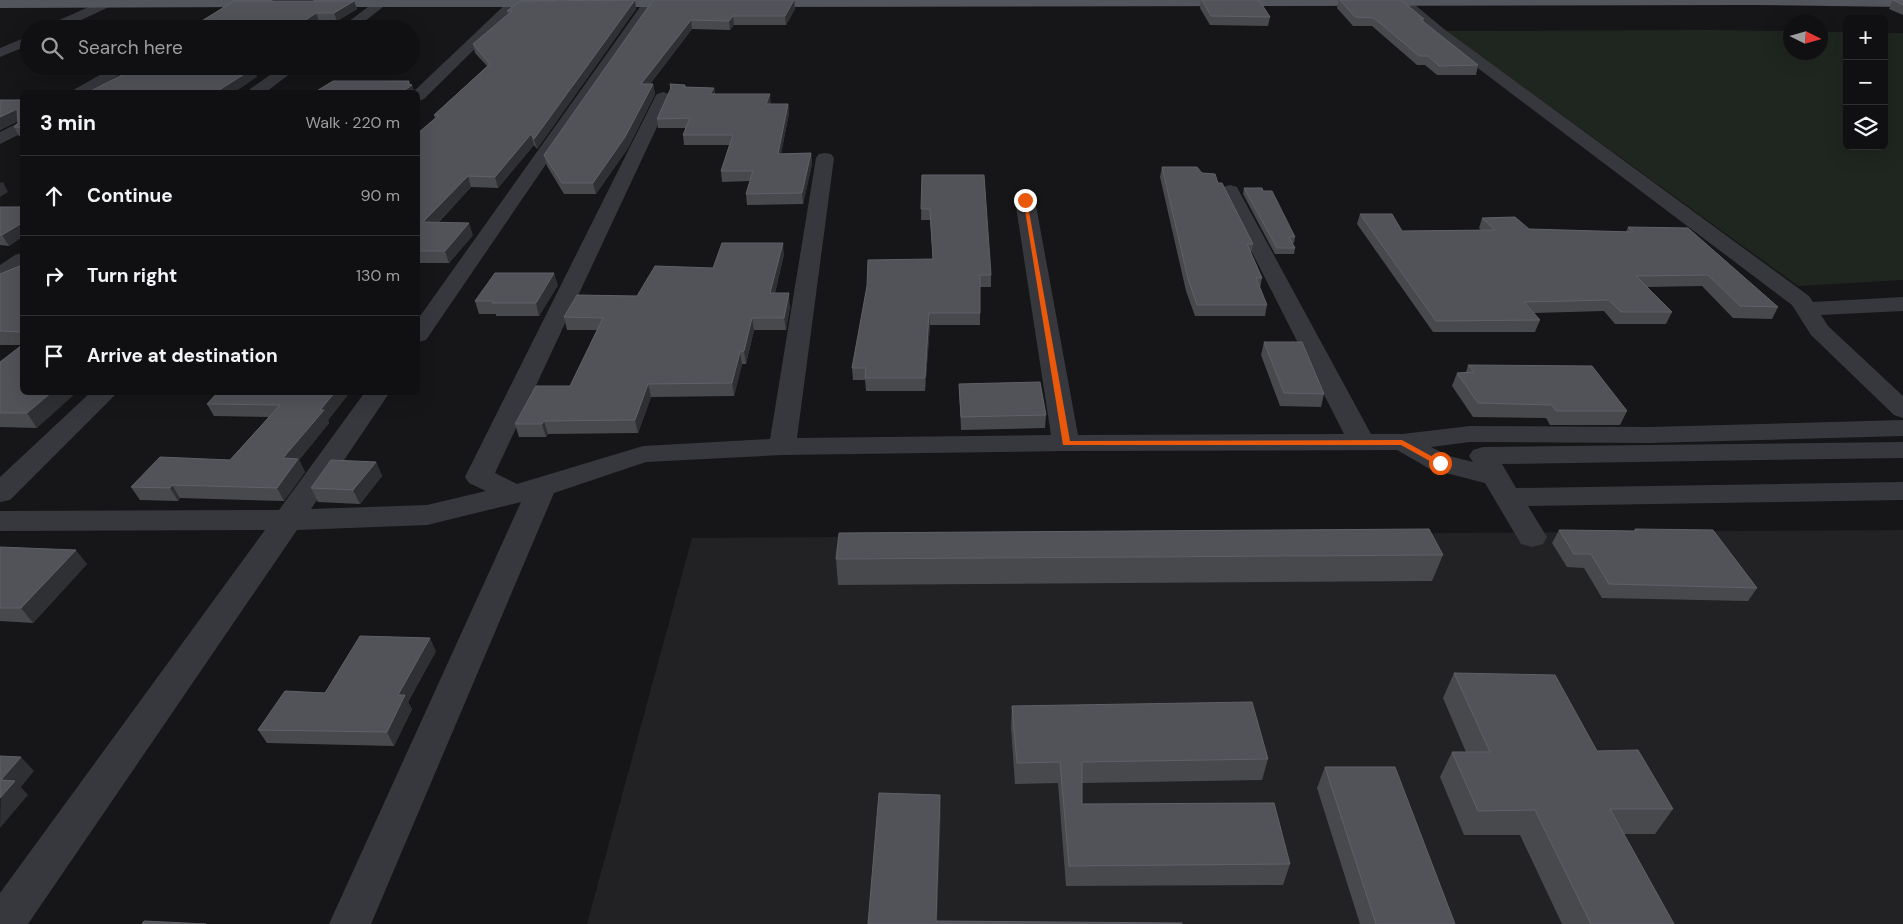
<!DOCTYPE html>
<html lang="en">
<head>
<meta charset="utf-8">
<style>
	body { margin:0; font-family:"DM Sans",sans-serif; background:#19191b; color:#f1f3f6 }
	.controls { position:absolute; right:15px; top:15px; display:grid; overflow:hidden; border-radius:8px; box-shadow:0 5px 20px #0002 }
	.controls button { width:45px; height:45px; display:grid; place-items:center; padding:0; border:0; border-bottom:1px solid #303032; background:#101012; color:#f1f3f6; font:25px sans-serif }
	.compass { position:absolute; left:1783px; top:15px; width:45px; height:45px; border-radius:50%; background:#101012; box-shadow:0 5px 20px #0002; rotate:95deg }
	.stop { position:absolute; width:15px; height:15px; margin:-11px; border:4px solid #ea580c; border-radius:50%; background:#fff }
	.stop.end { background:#ea580c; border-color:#fff; box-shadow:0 1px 5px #0008 }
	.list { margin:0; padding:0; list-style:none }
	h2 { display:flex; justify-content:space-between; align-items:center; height:65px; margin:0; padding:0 20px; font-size:21px }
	h2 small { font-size:16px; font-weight:400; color:#9c9d9f }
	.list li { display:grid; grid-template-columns:32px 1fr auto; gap:15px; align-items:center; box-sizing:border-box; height:80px; padding:0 20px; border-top:1px solid #303032 }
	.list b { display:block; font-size:19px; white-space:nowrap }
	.list em { font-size:16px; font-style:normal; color:#9c9d9f }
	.icon { flex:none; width:28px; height:28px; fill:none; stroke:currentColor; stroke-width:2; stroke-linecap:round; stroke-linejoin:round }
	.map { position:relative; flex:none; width:1903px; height:924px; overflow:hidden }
	.search { position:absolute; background:#101012; box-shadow:0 5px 20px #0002; left:20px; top:20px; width:400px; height:55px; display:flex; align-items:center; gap:12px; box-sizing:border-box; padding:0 18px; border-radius:28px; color:#9c9d9f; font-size:19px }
	.panel { position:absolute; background:#101012; box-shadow:0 5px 20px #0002; left:20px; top:90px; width:400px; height:305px; border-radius:8px }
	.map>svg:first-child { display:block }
	.built { fill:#222225 }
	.green { fill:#1e261f }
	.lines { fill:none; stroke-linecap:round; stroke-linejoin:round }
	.minor { fill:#37383d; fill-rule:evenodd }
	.primary { fill:#53555c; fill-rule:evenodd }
	.wall { fill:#47494d }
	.shaded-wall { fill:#2f3033 }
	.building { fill:#525359; stroke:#5f6168 }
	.route { fill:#ea580c }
</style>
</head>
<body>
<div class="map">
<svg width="1903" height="924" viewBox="0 0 1903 924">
	<rect width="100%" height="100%" fill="#161618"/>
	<path class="built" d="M1903,530V924H587L692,538Z"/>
	<path class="green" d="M1710,30L1790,31V52H1820L1821,32H1847V146H1884V33H1903V280L1798,286L1446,31Z"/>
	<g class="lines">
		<path class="minor" d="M104,0L109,1L110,4L109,7L62,29H44L46,26Z
			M377,0H385L388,3L355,29H339Z
			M510,0H518L521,3L424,99L418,101V92H413Z
			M645,0H655L656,3L426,340L418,342V319Z
			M1396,0H1409L1444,29L1809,296L1813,302L1903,297V311L1821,315L1828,326L1903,396V418L1894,415L1811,335L1792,305L1434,35L1397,4Z
			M29,36V45L0,57V48Z
			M116,66H134L91,92H73L75,89Z
			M283,66H300L266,92H249L250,89Z
			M663,92L669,94L671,97L495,473L517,484L643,446L770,439L816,158L819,154L825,153L831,154L834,158L797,438L1051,435L1015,200L1018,196L1025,194L1032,196L1035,200L1078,435L1344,434L1221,191L1223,187L1230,185L1237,187L1239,191L1371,434H1402L1470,426L1650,427L1903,420V436L1650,443L1470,442L1431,447L1449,456L1473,462L1469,456L1473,450L1483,447L1903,442V458L1502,464L1516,488L1903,482V500L1528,506L1547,537L1543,544L1532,547L1521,544L1485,483L1430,469L1397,450L1066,451L782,455L646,462L554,493L371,924H329L521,502L427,525L297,530L28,924H0V893L265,530L0,531V511L279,510L365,392H390L311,509L427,505L486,491L469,483L465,477L655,97L657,94Z
			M22,121V133L0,144V132Z
			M22,253V269L8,280L0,281V265L15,255Z
			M91,392H118L10,500L0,502V477Z"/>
		<path class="primary" d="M0,0H272L275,3L269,7L0,8Z
			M314,0H557L560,3L554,7H317L311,3Z
			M594,0H692L695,3L689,7H597L591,3Z
			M754,0H1903V7L1754,5L757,7L751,3Z"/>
	</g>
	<path class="wall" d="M635,0L636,9L537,149L534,145L498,188L471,187L438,223L473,235L449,263H418V133L435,119L434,115L487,66L475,53L473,44L508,14L507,11Z
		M653,0H795V9L786,25H734L730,30L692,29L650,84H653L655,94L628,148L596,194H564L547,166L544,155Z
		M1201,0H1259L1270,17L1268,26L1210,25L1200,8Z
		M1339,0H1401L1424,19L1423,21L1478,65L1476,75H1437L1425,65H1417L1372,26H1353L1337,8Z
		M1893,0H1903V15L1889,9Z
		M354,1L357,9L337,21L200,22Z
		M670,84L685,85L686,87L714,88L715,94L771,104H788L789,113L781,154L811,153L812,164L803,204L747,205L746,194L750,181L722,182L721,171L729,145H684L683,135L686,128H658L657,119L670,90Z
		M0,100H22V136H19L14,127L18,123V121L0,130Z
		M1162,167L1202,173L1218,183L1253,244L1251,253L1262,278L1260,288L1267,305L1265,316H1195L1186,291L1160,177Z
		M922,175L991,275V287H980V325H930L925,391H866L865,380H853L852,368L867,286L933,259L930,220H921Z
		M1244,188L1263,191L1295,237L1294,243H1292L1295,248L1294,254H1275L1243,194Z
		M0,207H22V237L9,246L0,245Z
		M1360,214L1402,231L1481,230L1479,228L1482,218L1529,229L1626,232L1628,227L1778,307L1772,319L1733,318L1702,286L1647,287L1672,312L1666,324H1615L1604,311L1534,313L1540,320L1535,332H1433L1357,224Z
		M784,254L775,293L790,306L786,330H754L746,364H742L734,396L651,397L638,433L548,434L546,437H519L515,424L570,386L597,330H567L564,317L637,296L713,268Z
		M22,265V345H0V274Z
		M558,285L539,316H496V314H479L475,301Z
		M1264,342L1324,394L1321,407L1280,406L1261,355Z
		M0,362L37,428L0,427Z
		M1468,365L1627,411L1620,425H1550L1546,418L1473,417L1452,386L1457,373L1466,372Z
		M959,384L1046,415L1045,428L961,430Z
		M218,392H350L328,420L329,423L299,460L305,472L284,501L180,498L178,501L140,500L131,487L230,460L269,417L214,416L207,404Z
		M376,462L382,476L360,504L318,502L311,488Z
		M1635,529L1757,588L1748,601L1602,598L1584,568L1567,567L1552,543L1559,530L1634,531Z
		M0,547L87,564L33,623L0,621Z
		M1443,555L1432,581L838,585L836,559Z
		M436,651L408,702L412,709L394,746L267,743L258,730L325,693Z
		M1454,673L1597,751L1673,809L1655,834H1624L1674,924H1562L1520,835H1464L1440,777L1452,752H1466L1443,698Z
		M1012,706L1268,759L1262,780L1082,783V804L1290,864L1283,885L1066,886L1058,783L1015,784L1011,727Z
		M1325,767L1455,924H1360L1317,788Z"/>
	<path class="shaded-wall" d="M635,0L636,9L537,149L534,139Z
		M794,0L795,9L786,25L785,16Z
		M354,1L357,9L337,21L334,13Z
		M316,13L319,21L308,29H292Z
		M733,16L734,25L730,30L729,21Z
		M691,20L692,29L643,93L641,84Z
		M236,66H253L237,77L234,68Z
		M254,68L257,77L235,92H216Z
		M409,81L410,86L412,85L415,92H402L409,84Z
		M653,84L655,94L628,148L596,194L593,183Z
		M714,88L715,97L710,94Z
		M770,94L771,104H766Z
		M788,104L789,113L779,164L778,154Z
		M17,109L22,119L0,130V117Z
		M531,134L534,145L498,188L495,177Z
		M811,153L812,164L803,204L802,193Z
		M468,176L471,187L427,234L423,222Z
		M3,182L8,192L0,197V183Z
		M22,223V237L9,246L2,235Z
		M469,223L473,235L449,263L445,251Z
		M783,243L784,254L772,305L770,293Z
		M554,273L558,285L539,316L536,303Z
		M789,293L790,306L786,330L784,318Z
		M929,313L930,325L925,391V378Z
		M752,318L754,330L746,364L744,351Z
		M740,352L742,364L734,396L732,383Z
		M648,384L651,397L638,433L635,420Z
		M52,392H77L37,428L27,413Z
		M335,392H350L328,420L329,423L299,460L305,472L284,501L277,488L283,458Z
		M544,421L548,434L546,437L542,424Z
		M376,462L382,476L360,504L353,490Z
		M172,485L180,498L178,501L170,488Z
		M76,550L87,564L33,623L21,608Z
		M430,638L436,651L408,702L412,709L394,746L387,732L398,695Z
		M21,757L34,771L21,787L28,795L0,828L1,780Z
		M940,795L941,814L937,924H936Z"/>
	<path class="building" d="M635,0L534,139L531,134L495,177L468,176L423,222L469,223L445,251H418V133L439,115H434L490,64L473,44L512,11H507L520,1Z
		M653,0H794L785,16H733L729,21L691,20L641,84H653L625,137L593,183H562L544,155Z
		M1202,0H1259L1270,17L1211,16Z
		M1340,0H1401L1424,19H1420L1478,65L1439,66L1428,56H1419L1374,18L1355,17Z
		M1893,0H1903V5Z
		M234,1H354L334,13H316L292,29H176L188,22H200Z
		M139,66H236L234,68H254L216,92H89Z
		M333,81H409V84L412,85L402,92H315Z
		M670,84L685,85L684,87L714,88L710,94H770L766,104H788L778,154L811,153L802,193L746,194L753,171H721L733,135H683L690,118L657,119L671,88Z
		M0,100H22V127H14L18,123L17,109L0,117Z
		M1162,167H1197L1202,173L1215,174L1218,183H1222L1253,244H1247L1262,278H1256L1267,305H1197L1188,279Z
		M922,175H984L991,275H980V313H929L925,378H865L866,368H852L867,286L868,260L933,259L930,209H921Z
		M1244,188H1262L1263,191H1272L1295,237H1289L1295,248H1277Z
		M0,207H22V223L2,235H0Z
		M1360,214H1392L1402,231L1495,230L1482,218L1515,217L1529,229L1633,232L1628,227L1688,228L1778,307L1740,306L1708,275L1636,276L1672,312H1621L1609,300L1524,302L1540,320L1436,321Z
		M722,243H783L770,293H789L784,318H752L744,351L740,352L732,383L648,384L635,420L544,421L542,424H515L536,386H570L603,318L564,317L577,295L637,296L655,266L713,268Z
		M22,265V332L0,331V274Z
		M495,273H554L536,303H492L494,301H475Z
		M1264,342H1302L1324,394L1284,393Z
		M22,345V392H52L27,413H0V362Z
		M1468,365L1592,366L1627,411H1556L1552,405L1478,403L1457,373L1474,372Z
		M1040,382L1046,415L961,417L959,384Z
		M218,392H335L320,410H324L283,458L298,459L277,488L172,485L170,488L131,487L160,457L230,460L280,405L207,404Z
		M331,460L376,462L353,490L311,488Z
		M1429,529L1443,555L836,559L839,533Z
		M1635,529L1713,530L1757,588L1609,584L1591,554H1574L1559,530L1636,531Z
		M0,547L76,550L21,608H0Z
		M360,636L430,638L398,695H405L387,732L258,730L285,691L325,693Z
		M1454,673L1555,675L1597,751L1638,750L1673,809H1610L1674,924H1591L1535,810L1478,811L1452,752H1490Z
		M1252,702L1268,759L1082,762V804L1274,803L1290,864L1069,866L1060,762L1017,763L1012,706Z
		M0,756L21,757L1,780L15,781L0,798Z
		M1325,767H1395L1455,924H1376Z
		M879,793L940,795L936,921L1182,923V924H868Z
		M144,921L206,924H142Z"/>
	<path class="route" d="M1023,198L1027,200L1070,441L1402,440L1444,463L1437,465L1401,445H1063Z"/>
</svg>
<div class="controls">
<button>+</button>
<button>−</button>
<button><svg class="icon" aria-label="layers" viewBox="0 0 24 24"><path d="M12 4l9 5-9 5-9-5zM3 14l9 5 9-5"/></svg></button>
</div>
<svg class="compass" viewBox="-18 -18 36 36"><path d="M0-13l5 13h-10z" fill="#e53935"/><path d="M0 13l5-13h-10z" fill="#9c9d9f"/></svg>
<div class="stop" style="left:1440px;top:463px"></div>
<div class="stop end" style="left:1025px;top:200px"></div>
<div class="search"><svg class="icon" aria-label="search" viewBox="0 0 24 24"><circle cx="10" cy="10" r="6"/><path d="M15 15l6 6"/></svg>Search here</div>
<section class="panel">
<h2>3 min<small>Walk · 220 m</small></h2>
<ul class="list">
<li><svg class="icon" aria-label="ahead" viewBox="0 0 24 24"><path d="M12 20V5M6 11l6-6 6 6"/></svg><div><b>Continue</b></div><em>90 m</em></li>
<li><svg class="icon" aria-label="right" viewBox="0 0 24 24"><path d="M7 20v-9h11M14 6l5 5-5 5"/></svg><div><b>Turn right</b></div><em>130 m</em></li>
<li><svg class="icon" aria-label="arrive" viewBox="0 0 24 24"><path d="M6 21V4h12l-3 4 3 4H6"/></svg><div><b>Arrive at destination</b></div></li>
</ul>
</section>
</div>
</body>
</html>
